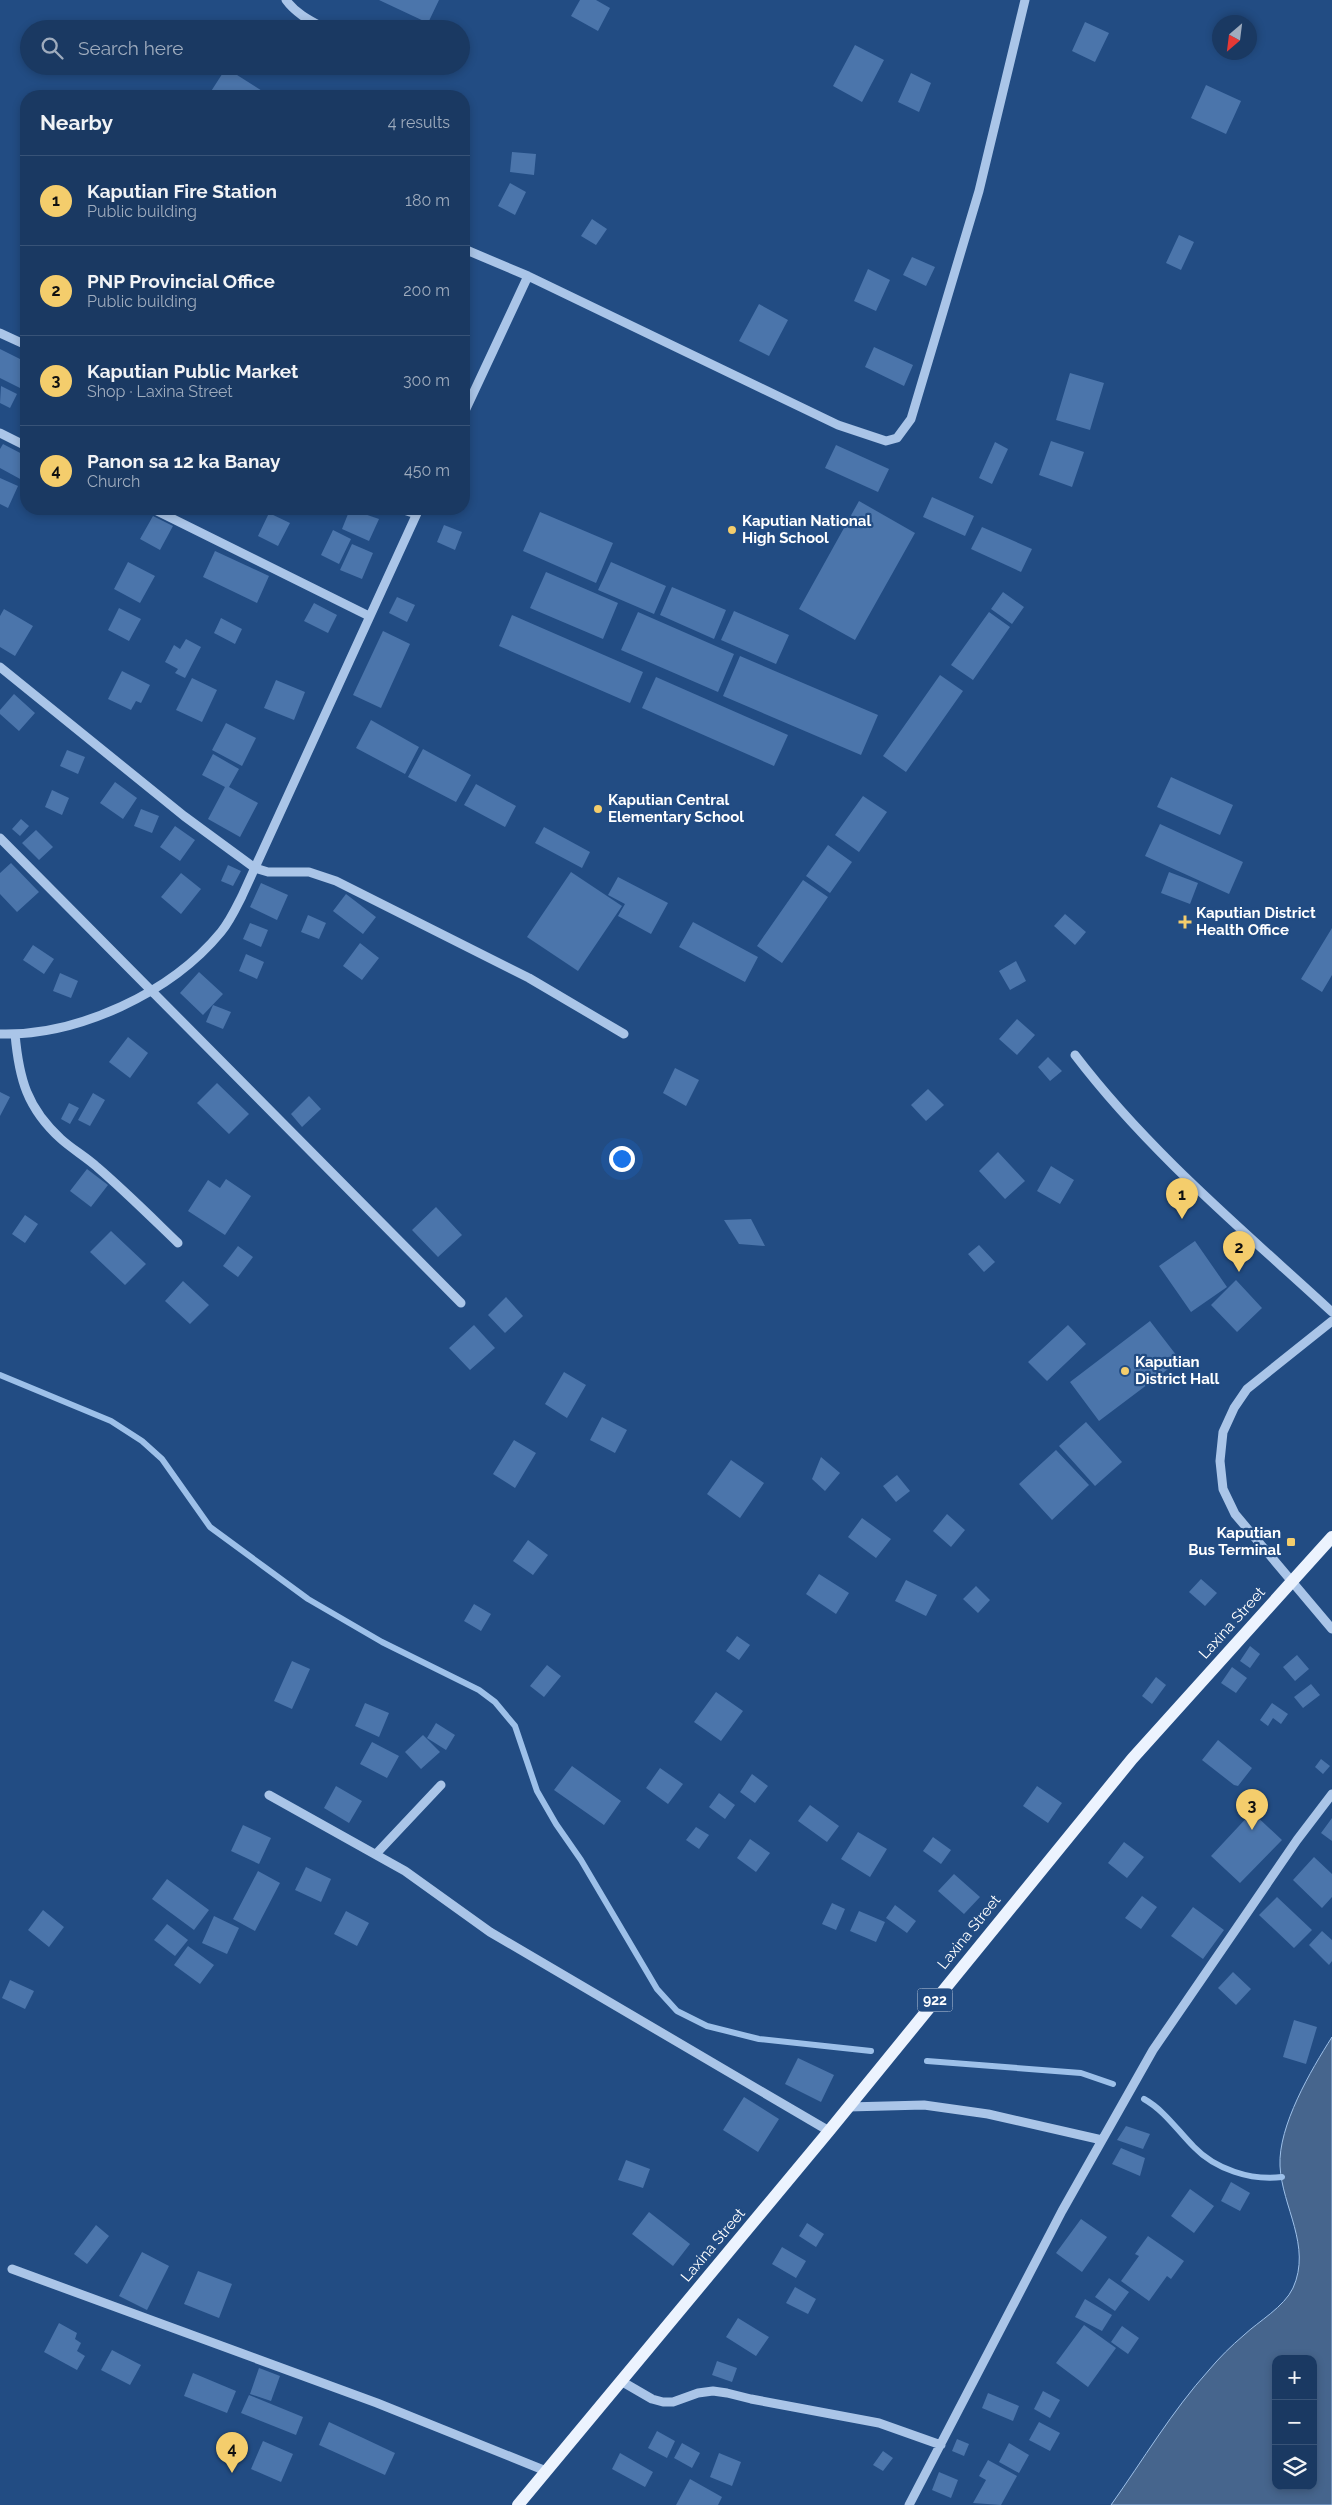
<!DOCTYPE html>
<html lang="en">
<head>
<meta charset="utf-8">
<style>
	body { margin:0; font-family:Raleway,sans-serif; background:#234068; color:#f1f3f6 }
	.controls { position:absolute; right:15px; bottom:15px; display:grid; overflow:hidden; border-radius:10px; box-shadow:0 2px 8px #0003 }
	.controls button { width:45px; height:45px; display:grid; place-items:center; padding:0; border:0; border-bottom:1px solid #385377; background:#1a3962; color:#f1f3f6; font:25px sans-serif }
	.compass { position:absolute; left:1212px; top:15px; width:45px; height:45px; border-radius:50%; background:#1a3962; box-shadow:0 2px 8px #0003; rotate:208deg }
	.you { position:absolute; left:621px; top:1158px; width:18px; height:18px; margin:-12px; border:4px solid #fff; border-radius:50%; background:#1a73e8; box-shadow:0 0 0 8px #1a73e833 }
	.badge { display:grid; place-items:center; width:32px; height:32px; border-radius:50%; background:#f4cd6c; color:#111; font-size:16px; font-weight:700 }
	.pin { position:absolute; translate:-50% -41px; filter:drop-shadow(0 1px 2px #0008) }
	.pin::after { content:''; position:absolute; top:26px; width:18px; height:15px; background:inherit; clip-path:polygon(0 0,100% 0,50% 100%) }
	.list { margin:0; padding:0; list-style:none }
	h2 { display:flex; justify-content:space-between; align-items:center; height:65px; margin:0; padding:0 20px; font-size:21px }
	h2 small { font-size:16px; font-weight:400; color:#9facbe }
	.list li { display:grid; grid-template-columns:32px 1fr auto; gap:15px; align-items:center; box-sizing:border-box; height:90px; padding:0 20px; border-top:1px solid #385377 }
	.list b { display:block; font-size:19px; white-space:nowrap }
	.list p { margin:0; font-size:16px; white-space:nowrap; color:#9facbe }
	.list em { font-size:16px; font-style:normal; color:#9facbe }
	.icon { flex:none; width:28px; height:28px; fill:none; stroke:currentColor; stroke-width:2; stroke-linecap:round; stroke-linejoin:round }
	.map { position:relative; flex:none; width:1332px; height:2505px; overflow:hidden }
	.search { position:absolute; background:#1a3962; box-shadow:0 2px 8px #0003; left:20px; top:20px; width:450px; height:55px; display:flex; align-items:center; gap:12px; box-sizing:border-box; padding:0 18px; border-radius:28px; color:#9facbe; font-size:19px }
	.panel { position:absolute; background:#1a3962; box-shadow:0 2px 8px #0003; left:20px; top:90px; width:450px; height:425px; border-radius:20px }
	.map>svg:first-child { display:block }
	.water { fill:#46658d; stroke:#9dc0e9; fill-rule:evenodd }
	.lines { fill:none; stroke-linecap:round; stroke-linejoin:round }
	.stream { stroke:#9dc0e9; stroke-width:6 }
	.building { fill:#4b75ab }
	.minor { stroke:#aac5e8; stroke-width:9 }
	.major { stroke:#ecf3fe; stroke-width:12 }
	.poi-dot { fill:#f4cd6c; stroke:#224c83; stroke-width:2 }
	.labels { text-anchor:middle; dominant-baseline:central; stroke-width:4.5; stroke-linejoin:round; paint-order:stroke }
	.shield { fill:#224c83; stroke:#bdc9da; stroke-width:1 }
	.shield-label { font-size:14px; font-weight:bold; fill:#fff }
	.poi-label { font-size:15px; font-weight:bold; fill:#fff; stroke:#224c83; text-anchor:start }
	.street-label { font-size:15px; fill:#fff; stroke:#224c83 }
</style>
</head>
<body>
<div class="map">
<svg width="1332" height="2505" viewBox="0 0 1332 2505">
	<rect width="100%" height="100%" fill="#224c83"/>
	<path class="water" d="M1332,2037V2505H1111C1143,2460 1172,2411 1209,2370C1219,2358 1231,2346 1244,2335C1259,2321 1284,2307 1293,2288C1312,2246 1282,2207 1280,2166C1278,2126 1311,2070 1332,2037ZM1276,2359H1313V2486H1276Z"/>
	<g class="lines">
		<path class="stream" d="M0,1375L111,1421L142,1441L162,1459L210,1527L263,1566L308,1599L382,1642L479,1690L495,1702L515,1726L537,1791L556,1824L581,1860L657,1989L677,2011L707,2026L759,2039L871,2051
			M927,2061L1081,2073L1113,2084
			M1144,2099C1164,2110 1178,2131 1194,2147C1215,2169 1251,2181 1282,2177"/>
	</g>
	<path class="building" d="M379,0H439L428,23Z
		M580,0H596L610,8L598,31L571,16Z
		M1085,22L1109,33L1095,62L1072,51Z
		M855,45L884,60L862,102L833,86Z
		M226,68L270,96H208Z
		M911,73L931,83L919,112L898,102Z
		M1206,85L1241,101L1226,134L1191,118Z
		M512,152L536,154L534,175L510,172Z
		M510,183L526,192L515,215L498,206Z
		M592,219L607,229L596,245L581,236Z
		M1179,235L1194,242L1181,270L1166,263Z
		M912,257L935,267L926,286L903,275Z
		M868,269L890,280L876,311L854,301Z
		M759,304L788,320L769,356L739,341Z
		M874,347L913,365L904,386L865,367Z
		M0,349L26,362V391L0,378Z
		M1070,373L1104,383L1090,430L1056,420Z
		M1,386L17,394L10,408L0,403Z
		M1051,441L1084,452L1072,487L1039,475Z
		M995,442L1008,449L992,484L979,478Z
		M3,444L26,456V473L22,480L0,468V449Z
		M836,445L889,469L878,492L825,468Z
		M0,478L18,486L8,508L0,504Z
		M932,497L974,516L965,536L923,517Z
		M859,501L915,533L855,640L799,609Z
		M350,509L379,519L369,541L342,529Z
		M540,512L613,543L596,583L523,551Z
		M269,513L290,523L278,546L258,536Z
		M153,516L173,526L160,550L140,539Z
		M444,525L462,532L455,550L437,542Z
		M982,527L1032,549L1021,572L971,549Z
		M333,530L351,539L339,564L321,555Z
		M352,544L373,553L362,579L340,570Z
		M215,551L269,576L257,603L203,577Z
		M128,562L155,576L140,603L114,589Z
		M611,562L666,586L654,614L598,590Z
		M546,572L618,603L603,639L530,608Z
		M672,587L726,610L714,639L660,615Z
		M1003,592L1024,607L1012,624L991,609Z
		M397,597L415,605L407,622L389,613Z
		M314,603L337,615L328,633L304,621Z
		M119,608L141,619L129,641L108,630Z
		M4,609L33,626L15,656L0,647V616Z
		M734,611L789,635L776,664L721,640Z
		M638,612L734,654L718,692L621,650Z
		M989,612L1010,627L973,680L951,665Z
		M512,615L643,672L630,703L499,646Z
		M221,618L242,629L235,644L214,633Z
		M383,631L410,644L381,708L353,695Z
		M186,639L201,647L185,678L175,673L178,669L165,662L174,645L180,649Z
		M740,656L878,715L861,755L723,696Z
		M122,671L150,685L141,703L136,701L131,710L108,699Z
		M940,675L963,691L906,772L883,756Z
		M656,677L788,735L774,766L642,708Z
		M192,678L217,690L202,722L176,710Z
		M276,680L305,692L294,720L264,708Z
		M14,694L35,713L19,731L0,714V710Z
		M371,720L419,747L405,774L356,748Z
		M226,723L256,738L242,766L212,750Z
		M423,749L471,775L456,802L408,777Z
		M67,750L85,757L78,774L60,766Z
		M213,754L239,769L229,787L258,803L240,837L208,819L225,787L202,775Z
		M1171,777L1233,805L1220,835L1157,807Z
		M115,782L137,798L123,819L100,803Z
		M476,784L516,806L505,827L464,805Z
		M52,790L69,798L62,815L45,807Z
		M863,796L887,812L859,852L835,835Z
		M141,809L159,816L152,833L134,826Z
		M21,819L29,826L20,836L12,829Z
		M1160,824L1243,862L1229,894L1145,856Z
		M175,826L195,840L180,861L160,847Z
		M544,827L590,852L582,868L535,843Z
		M36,830L53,847L39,860L22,843Z
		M828,845L852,862L830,893L806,876Z
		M11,863L39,892L17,912L0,894V873Z
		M228,865L241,871L233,886L221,881Z
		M571,872L622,906L578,971L527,937Z
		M1169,872L1198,883L1190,904L1161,893Z
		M181,873L201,889L181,914L161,897Z
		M618,877L668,903L651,934L618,916L625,904L608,895Z
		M803,880L828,897L782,963L757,946Z
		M261,883L288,895L277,920L250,907Z
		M346,894L376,917L363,934L333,911Z
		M1065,914L1086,932L1075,945L1054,926Z
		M308,915L326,923L319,939L301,932Z
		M693,922L758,957L745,982L679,947Z
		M250,923L268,930L261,947L243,939Z
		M1332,928V975L1322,992L1301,979Z
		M360,943L379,958L362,980L343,966Z
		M33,945L54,959L44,974L23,960Z
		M246,954L264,962L257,979L239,971Z
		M1016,961L1026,981L1010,990L999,971Z
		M199,972L223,994L203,1015L180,993Z
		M60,973L78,981L71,998L53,991Z
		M213,1005L231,1012L223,1029L206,1022Z
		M1017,1019L1035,1035L1017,1055L999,1039Z
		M128,1037L148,1053L130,1078L109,1062Z
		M1048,1057L1062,1071L1050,1081L1038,1067Z
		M675,1068L699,1080L686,1106L663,1093Z
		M217,1083L249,1114L229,1134L197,1103Z
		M928,1089L944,1105L926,1121L911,1105Z
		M0,1092L10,1097L0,1116Z
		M93,1093L105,1100L90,1126L78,1120Z
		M309,1096L321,1109L302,1127L291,1114Z
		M69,1103L79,1108L70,1124L61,1119Z
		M998,1152L1025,1181L1005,1199L979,1171Z
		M1051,1166L1074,1180L1060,1204L1037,1191Z
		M87,1169L108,1185L91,1207L70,1191Z
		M226,1179L251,1196L225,1235L188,1211L208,1180L220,1188Z
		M436,1207L462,1235L438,1257L412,1230Z
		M25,1215L38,1224L25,1243L12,1234Z
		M751,1219L765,1246L739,1244L724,1220Z
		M111,1231L146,1264L125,1285L90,1252Z
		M1195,1241L1227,1287L1191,1312L1159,1266Z
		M979,1245L995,1262L984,1272L968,1254Z
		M238,1246L253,1257L238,1277L223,1266Z
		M1236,1280L1262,1308L1237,1332L1211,1305Z
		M183,1281L209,1305L190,1324L165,1301Z
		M506,1297L523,1316L505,1333L488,1315Z
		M1150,1321L1180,1360L1099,1421L1070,1382Z
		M474,1325L495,1348L470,1370L449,1348Z
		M1068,1325L1086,1344L1047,1381L1028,1362Z
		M564,1372L586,1385L567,1418L545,1404Z
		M602,1417L627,1430L615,1453L590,1440Z
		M1086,1422L1122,1462L1095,1486L1059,1446Z
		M514,1440L536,1453L515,1488L493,1474Z
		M1056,1450L1089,1485L1052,1520L1019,1484Z
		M821,1457L840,1473L825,1491L812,1479Z
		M731,1460L764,1483L740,1518L707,1494Z
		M897,1475L910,1491L896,1502L883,1486Z
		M947,1514L965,1530L951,1547L933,1531Z
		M862,1518L891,1539L876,1558L848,1537Z
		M528,1540L548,1555L533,1575L513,1561Z
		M819,1574L849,1593L836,1614L806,1594Z
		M1201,1579L1217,1593L1205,1606L1189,1592Z
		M906,1580L937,1595L926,1616L895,1601Z
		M976,1586L990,1600L978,1613L963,1599Z
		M474,1604L491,1614L481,1631L464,1621Z
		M737,1636L750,1645L739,1660L726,1651Z
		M1250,1646L1260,1654L1250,1668L1240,1661Z
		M1297,1655L1309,1669L1295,1681L1283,1667Z
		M292,1661L310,1669L292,1709L274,1701Z
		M547,1665L561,1676L544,1697L530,1686Z
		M1232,1667L1247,1678L1236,1693L1221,1683Z
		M1156,1677L1166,1685L1152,1704L1142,1696Z
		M1311,1684L1320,1695L1303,1708L1294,1697Z
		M716,1692L743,1711L721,1741L694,1722Z
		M365,1703L389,1713L379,1737L355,1726Z
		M1272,1703L1288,1714L1281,1724L1273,1718L1268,1726L1260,1720Z
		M436,1723L455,1735L446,1750L427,1738Z
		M423,1735L440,1752L421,1769L405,1752Z
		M1218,1740L1252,1768L1238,1786L1234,1785L1202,1760Z
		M372,1742L399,1756L387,1778L360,1764Z
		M1321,1759L1330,1766L1323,1774L1315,1767Z
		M572,1766L621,1801L604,1825L554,1790Z
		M660,1768L683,1784L668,1804L646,1788Z
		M752,1774L768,1786L755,1803L740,1792Z
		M336,1786L362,1801L349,1823L324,1808Z
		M1037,1786L1062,1803L1048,1823L1023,1806Z
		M719,1793L735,1805L725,1819L709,1807Z
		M810,1805L839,1826L827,1842L798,1821Z
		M1252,1812L1282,1840L1240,1883L1211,1856Z
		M1332,1818V1841L1321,1833Z
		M243,1825L271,1838L259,1864L231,1851Z
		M696,1827L709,1835L699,1849L686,1840Z
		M858,1832L887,1849L870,1877L841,1859Z
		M933,1837L951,1850L941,1864L923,1851Z
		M750,1839L770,1853L756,1872L737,1858Z
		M1124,1842L1144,1857L1127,1878L1108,1863Z
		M1314,1857L1332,1874V1897L1322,1908L1293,1880Z
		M306,1867L331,1879L321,1902L295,1890Z
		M258,1871L280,1883L255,1931L233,1919Z
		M954,1874L980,1897L964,1914L938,1891Z
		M167,1879L209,1910L194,1930L152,1899Z
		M1142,1896L1157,1907L1141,1929L1125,1918Z
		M1277,1897L1312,1930L1294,1948L1259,1915Z
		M832,1903L845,1909L836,1930L822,1924Z
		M895,1905L916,1921L907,1933L886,1918Z
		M1193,1907L1224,1930L1203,1959L1171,1936Z
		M43,1910L64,1927L49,1947L28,1930Z
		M346,1911L369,1923L357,1946L334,1934Z
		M859,1911L885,1922L876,1942L850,1931Z
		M214,1916L239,1928L227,1954L202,1943Z
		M167,1924L188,1940L175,1956L154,1940Z
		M1322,1931L1332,1940V1961L1329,1965L1309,1945Z
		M188,1946L214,1965L200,1984L174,1965Z
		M1233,1972L1251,1989L1236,2005L1218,1988Z
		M10,1980L34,1991L25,2009L2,1998Z
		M1294,2020L1317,2027L1306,2064L1283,2057Z
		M798,2058L834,2075L821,2102L785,2084Z
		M744,2097L779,2119L758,2152L723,2130Z
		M1126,2126L1150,2134L1143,2149L1117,2140Z
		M1121,2148L1145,2158L1140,2176L1112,2164Z
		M626,2160L650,2169L643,2188L618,2180Z
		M1231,2182L1250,2193L1240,2211L1221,2201Z
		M1190,2189L1214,2206L1194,2233L1171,2216Z
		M649,2212L690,2244L673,2266L632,2234Z
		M1081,2219L1107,2237L1082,2272L1056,2253Z
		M807,2223L824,2234L816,2247L799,2236Z
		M96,2225L109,2236L87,2264L74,2254Z
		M1148,2236L1184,2261L1171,2279L1167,2276L1149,2301L1121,2281L1139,2256L1135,2254Z
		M782,2247L806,2261L796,2278L772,2264Z
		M142,2252L169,2266L147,2310L119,2296Z
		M198,2271L232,2284L219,2318L184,2304Z
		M1109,2278L1129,2292L1115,2311L1095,2297Z
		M795,2287L816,2299L808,2314L786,2303Z
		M1085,2299L1112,2315L1102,2331L1075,2317Z
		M738,2318L769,2337L756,2356L726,2337Z
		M59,2323L77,2333L75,2339L81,2343L77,2351L85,2356L77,2370L44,2352Z
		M1084,2325L1116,2348L1088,2387L1056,2363Z
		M1122,2326L1139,2338L1128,2354L1111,2342Z
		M112,2350L141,2365L130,2385L101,2370Z
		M717,2361L737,2368L732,2382L712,2375Z
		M259,2368L280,2376L271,2401L250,2394Z
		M193,2373L236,2391L227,2413L184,2396Z
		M1043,2391L1060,2400L1050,2418L1034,2409Z
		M988,2393L1019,2406L1013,2421L982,2408Z
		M249,2395L303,2417L296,2435L241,2413Z
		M329,2422L395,2453L385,2475L319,2445Z
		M1039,2422L1060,2433L1050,2451L1029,2440Z
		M657,2431L675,2441L667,2458L648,2448Z
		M957,2439L969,2444L964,2456L952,2451Z
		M263,2441L293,2454L281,2482L251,2469Z
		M682,2443L700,2453L692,2468L674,2458Z
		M1009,2443L1029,2455L1019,2473L999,2462Z
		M883,2451L893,2458L883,2471L873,2465Z
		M620,2453L653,2472L645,2487L612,2469Z
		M719,2453L741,2462L732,2486L710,2477Z
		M988,2460L1017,2476L1001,2505L973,2503L986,2480L979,2476Z
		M939,2472L958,2480L951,2498L932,2490Z
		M690,2479L722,2497L718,2505H676Z"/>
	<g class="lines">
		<path class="minor" d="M286,0C296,14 311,21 326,29
			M464,249L528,276L838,425L886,441L897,438L911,419L979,191L1025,0
			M0,333L26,345
			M464,413L528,276
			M0,433L26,446
			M153,509L369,616
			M401,509L416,514
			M0,667L184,816L255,868L268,872H309L336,881L529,978L624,1034
			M0,838L461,1303
			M0,1034C78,1036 171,993 221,932C230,921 236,908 242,896L419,509
			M15,1034C19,1079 27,1108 61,1139C72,1149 86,1157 97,1167C125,1191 151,1217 178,1243
			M1075,1055C1149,1152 1243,1230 1332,1312
			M1332,1321L1247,1389L1234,1408L1223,1432L1220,1461L1223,1489L1235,1514L1332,1629
			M269,1795L405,1871L490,1932L829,2131
			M376,1854L441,1785
			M848,2107L924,2105L988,2114L1102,2140
			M12,2269L377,2403L546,2471
			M621,2381L652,2399L663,2402H673L698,2393L713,2391L727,2393L751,2399L879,2423L941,2445
			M909,2505L1062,2211L1153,2050L1297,1840L1332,1794"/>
		<path class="major" d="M518,2505L829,2131L1132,1759L1332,1537"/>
	</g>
	<g class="poi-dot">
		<circle cx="732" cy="530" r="5"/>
		<circle cx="598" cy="809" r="5"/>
		<path d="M1182.5 914.5h5v5h5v5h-5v5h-5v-5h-5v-5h5z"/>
		<circle cx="1125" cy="1371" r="5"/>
		<rect x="1286" y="1537" width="10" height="10" rx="2.5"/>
	</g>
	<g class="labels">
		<rect class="shield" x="917.5" y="1988.5" width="35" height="23" rx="4"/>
		<g class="shield-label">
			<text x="935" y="2000">922</text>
		</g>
		<g class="poi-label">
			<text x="742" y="521">Kaputian National<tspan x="742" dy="17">High School</tspan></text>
			<text x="608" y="800">Kaputian Central<tspan x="608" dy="17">Elementary School</tspan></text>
			<text x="1196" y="913">Kaputian District<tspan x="1196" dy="17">Health Office</tspan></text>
			<text x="1135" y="1362">Kaputian<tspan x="1135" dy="17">District Hall</tspan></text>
			<text x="1281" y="1533" text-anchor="end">Kaputian<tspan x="1281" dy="17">Bus Terminal</tspan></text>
		</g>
		<g class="street-label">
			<text transform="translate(1232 1623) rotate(-48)">Laxina Street</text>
			<text transform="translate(969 1932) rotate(-51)">Laxina Street</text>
			<text transform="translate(713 2245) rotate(-50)">Laxina Street</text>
		</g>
	</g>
</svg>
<div class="controls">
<button>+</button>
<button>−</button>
<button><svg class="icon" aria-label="layers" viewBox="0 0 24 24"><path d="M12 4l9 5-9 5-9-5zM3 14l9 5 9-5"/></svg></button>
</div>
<svg class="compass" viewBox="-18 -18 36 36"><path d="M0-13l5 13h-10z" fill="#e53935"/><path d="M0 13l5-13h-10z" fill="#9facbe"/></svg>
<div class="you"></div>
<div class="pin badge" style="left:1182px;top:1219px">1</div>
<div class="pin badge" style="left:1239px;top:1272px">2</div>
<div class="pin badge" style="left:1252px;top:1830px">3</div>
<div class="pin badge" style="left:232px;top:2473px">4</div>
<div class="search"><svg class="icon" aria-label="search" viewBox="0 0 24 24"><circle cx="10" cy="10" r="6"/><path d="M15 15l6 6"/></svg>Search here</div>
<section class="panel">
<h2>Nearby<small>4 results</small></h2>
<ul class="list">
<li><span class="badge">1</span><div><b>Kaputian Fire Station</b><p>Public building</p></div><em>180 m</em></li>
<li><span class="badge">2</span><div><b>PNP Provincial Office</b><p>Public building</p></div><em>200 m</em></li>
<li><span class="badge">3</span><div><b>Kaputian Public Market</b><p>Shop · Laxina Street</p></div><em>300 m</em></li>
<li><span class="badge">4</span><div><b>Panon sa 12 ka Banay</b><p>Church</p></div><em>450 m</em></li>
</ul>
</section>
</div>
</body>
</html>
